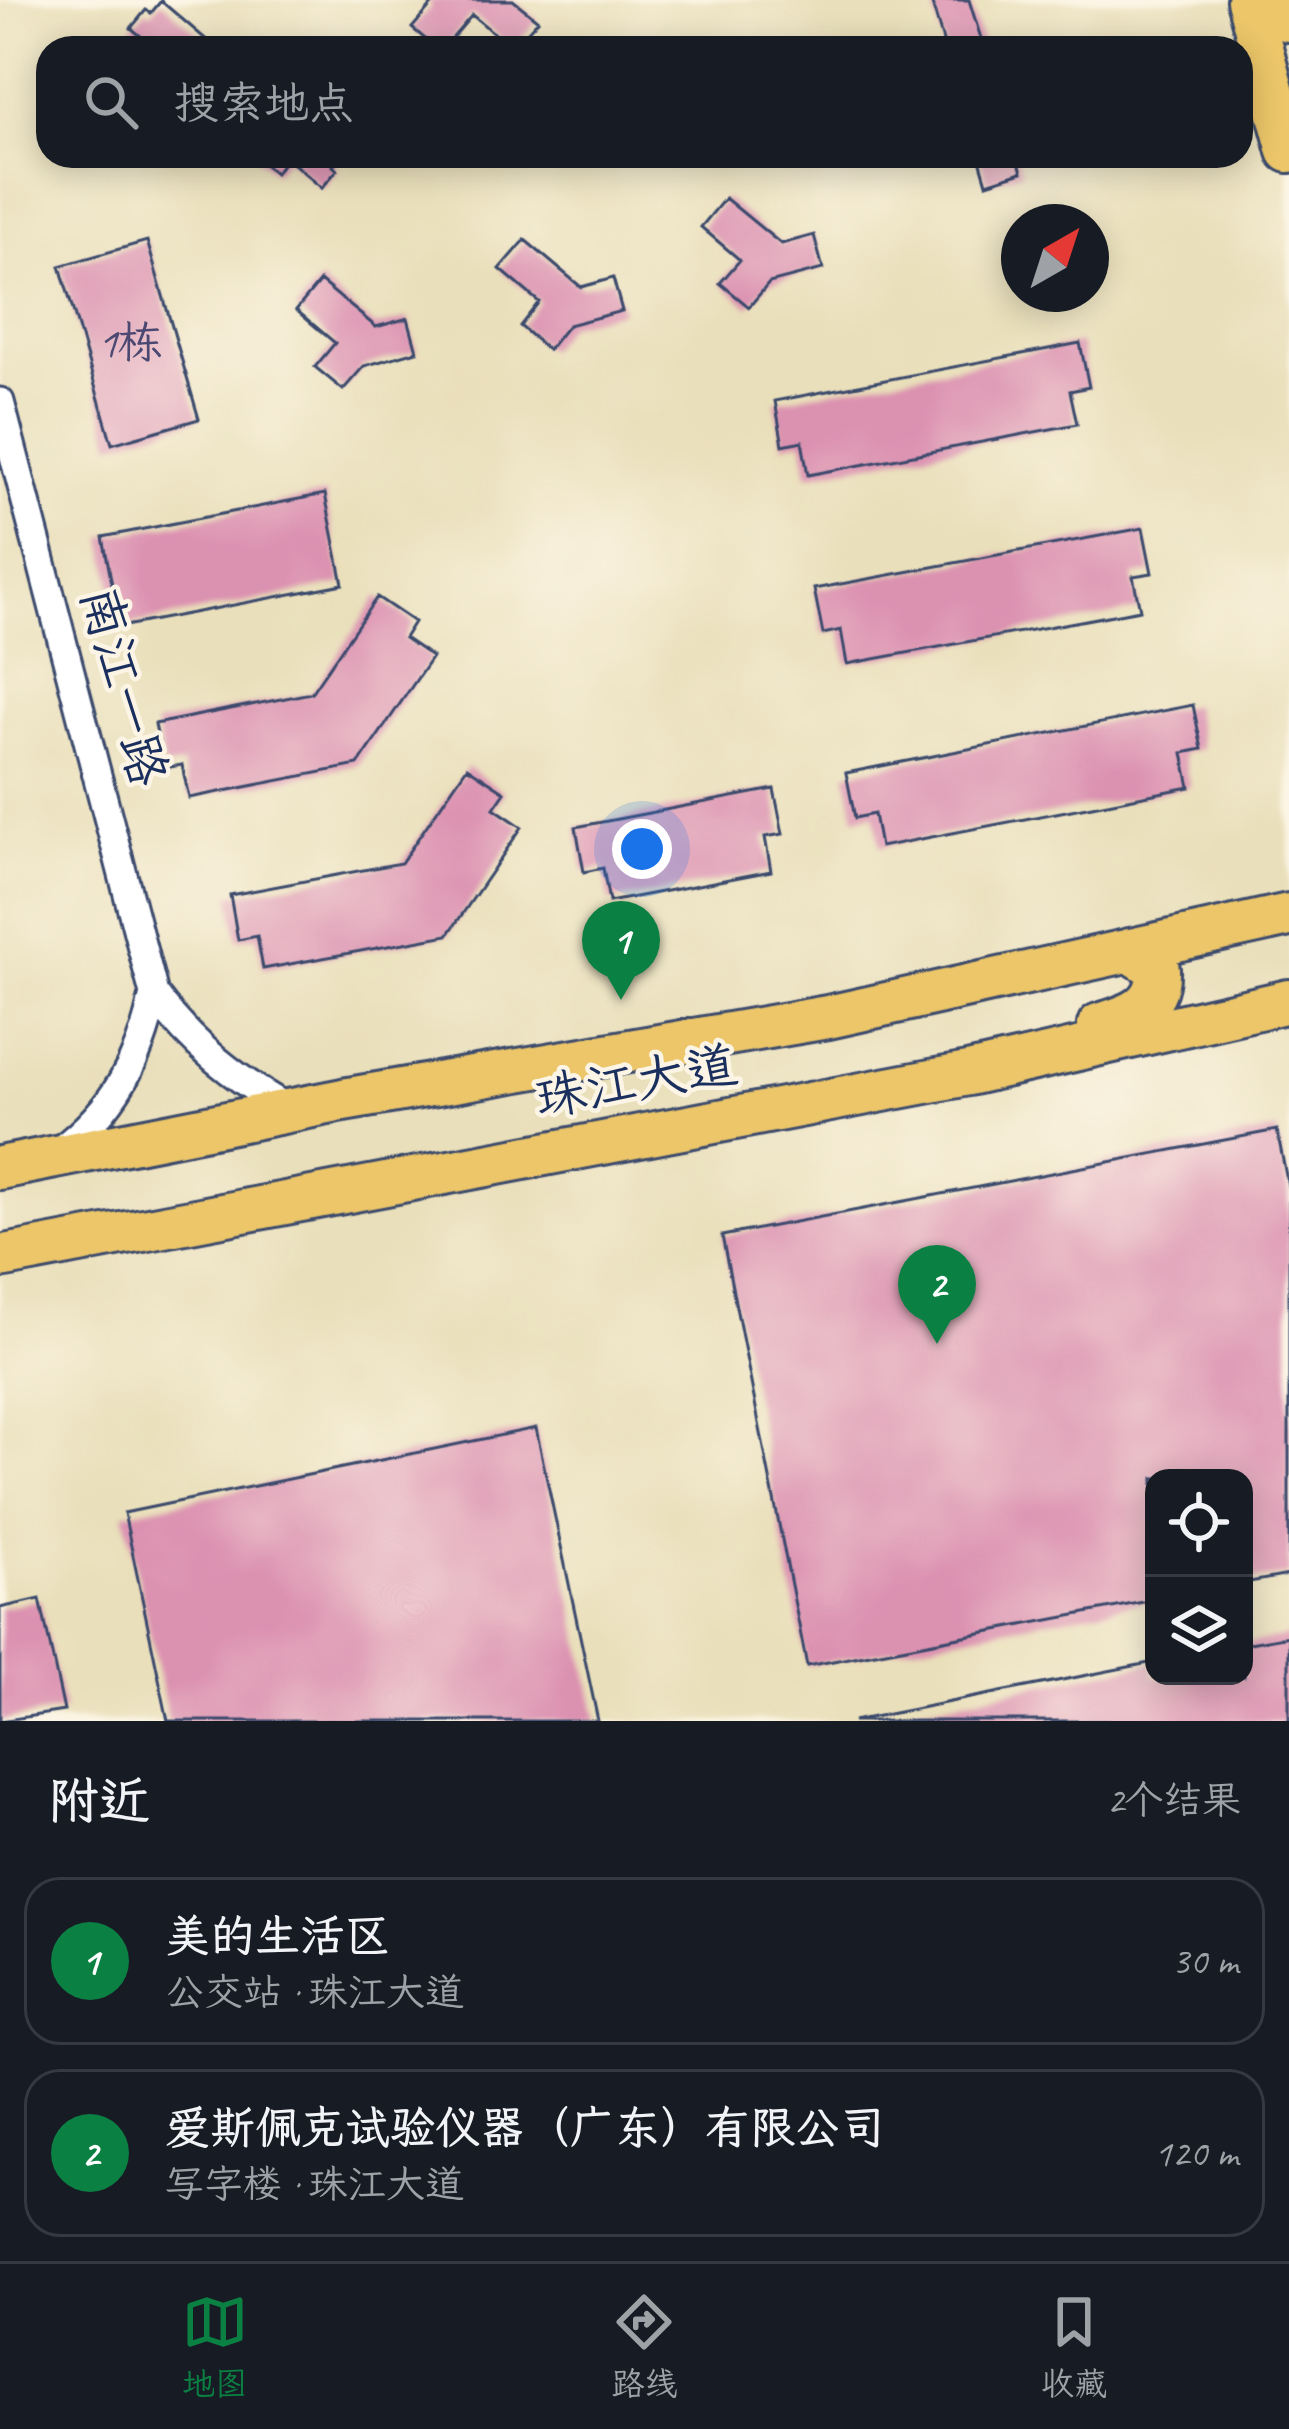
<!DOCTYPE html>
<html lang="zh">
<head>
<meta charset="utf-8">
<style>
	body { margin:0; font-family:Caveat,"LXGW WenKai TC",sans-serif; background:#20242c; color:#f1f3f6 }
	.controls { position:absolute; right:36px; bottom:36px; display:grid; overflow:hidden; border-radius:24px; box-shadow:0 6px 30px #0003 }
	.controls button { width:108px; height:108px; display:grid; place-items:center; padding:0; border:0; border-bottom:3px solid #363941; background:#171b24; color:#f1f3f6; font:60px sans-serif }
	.compass { position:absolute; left:1001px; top:204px; width:108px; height:108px; border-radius:50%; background:#171b24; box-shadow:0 6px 30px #0003; rotate:39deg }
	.you { position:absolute; left:642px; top:849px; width:42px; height:42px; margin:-30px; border:9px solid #fff; border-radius:50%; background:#1a73e8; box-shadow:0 0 0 18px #1a73e833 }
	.badge { display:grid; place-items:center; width:78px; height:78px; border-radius:50%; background:#0b8043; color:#fff; font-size:39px; font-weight:700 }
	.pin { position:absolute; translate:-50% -99px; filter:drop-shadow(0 3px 6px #0008) }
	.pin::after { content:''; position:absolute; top:63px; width:42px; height:36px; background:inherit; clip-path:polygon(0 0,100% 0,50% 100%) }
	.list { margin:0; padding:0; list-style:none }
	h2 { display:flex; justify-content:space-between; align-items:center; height:156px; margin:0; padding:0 48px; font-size:51px }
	h2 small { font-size:39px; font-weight:400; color:#9ea1a6 }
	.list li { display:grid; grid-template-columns:78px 1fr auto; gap:36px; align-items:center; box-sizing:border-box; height:168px; margin:0 24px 24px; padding:0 24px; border:3px solid #363941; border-radius:36px }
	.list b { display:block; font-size:45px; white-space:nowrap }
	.list p { margin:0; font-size:39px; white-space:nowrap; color:#9ea1a6 }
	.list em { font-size:39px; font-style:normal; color:#9ea1a6 }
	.icon { flex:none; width:66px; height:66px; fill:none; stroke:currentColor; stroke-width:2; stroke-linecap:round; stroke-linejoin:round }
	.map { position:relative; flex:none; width:1289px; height:1721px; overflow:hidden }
	.search { position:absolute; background:#171b24; box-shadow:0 6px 30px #0003; left:36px; right:36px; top:36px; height:132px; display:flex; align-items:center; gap:30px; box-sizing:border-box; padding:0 42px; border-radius:36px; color:#9ea1a6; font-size:45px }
	.sheet { height:540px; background:#171b24 }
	nav { display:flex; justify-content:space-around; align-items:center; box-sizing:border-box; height:168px; border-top:3px solid #363941; background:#171b24; font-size:33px; color:#9ea1a6 }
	nav a { display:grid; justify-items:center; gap:6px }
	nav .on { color:#0b8043 }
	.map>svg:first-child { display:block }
	.building { fill:#db91b0 }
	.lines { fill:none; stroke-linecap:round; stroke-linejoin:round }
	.street-casing { stroke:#3a496c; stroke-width:33 }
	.primary-casing { stroke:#3a496c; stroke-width:48 }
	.street { stroke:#fff; stroke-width:27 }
	.primary { stroke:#ecc669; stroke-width:42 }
	.labels { text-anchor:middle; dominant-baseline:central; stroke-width:9; stroke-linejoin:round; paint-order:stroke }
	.number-label { font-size:45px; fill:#4b4872 }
	.street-label { font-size:51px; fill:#1b2f5e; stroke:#fcf5e5 }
</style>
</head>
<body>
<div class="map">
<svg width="1289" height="1721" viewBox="0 0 1289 1721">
	<rect width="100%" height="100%" fill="#fcf5e5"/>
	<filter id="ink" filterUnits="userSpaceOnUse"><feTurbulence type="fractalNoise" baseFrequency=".00833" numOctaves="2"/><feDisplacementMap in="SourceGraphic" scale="24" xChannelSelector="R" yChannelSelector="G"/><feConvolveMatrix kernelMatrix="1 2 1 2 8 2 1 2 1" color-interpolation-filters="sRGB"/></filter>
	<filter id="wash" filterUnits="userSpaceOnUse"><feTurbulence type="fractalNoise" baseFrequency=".004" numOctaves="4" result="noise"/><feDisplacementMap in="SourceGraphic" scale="48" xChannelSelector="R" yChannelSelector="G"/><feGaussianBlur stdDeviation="2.7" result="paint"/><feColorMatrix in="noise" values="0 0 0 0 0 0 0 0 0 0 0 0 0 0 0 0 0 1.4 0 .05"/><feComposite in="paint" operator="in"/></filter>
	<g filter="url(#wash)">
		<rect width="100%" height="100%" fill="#e9dfba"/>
		<g id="blocks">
			<path class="building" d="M426,0H513L538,20L512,48L472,15L444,48H436L412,28L432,5Z
				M931,0H969L984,48H945Z
				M161,1L216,48H155L131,28L146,10L151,13Z
				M254,156H341L333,166L337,170L322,188L287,158L275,173Z
				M979,156H1017L1022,172L987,183Z
				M725,198L781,244L814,235L823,269L769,283L749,307L720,283L740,260L701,227Z
				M525,240L581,287L613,278L622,311L568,325L548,350L520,326L539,302L500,269Z
				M147,241L199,419L112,444L60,266Z
				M320,281L376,327L408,318L417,351L364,366L343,390L315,367L335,343L296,310Z
				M1080,343L1089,387L1070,391L1077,424L808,475L802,441L783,445L775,401Z
				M325,494L343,584L120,627L103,537Z
				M1143,528L1152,573L1133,576L1140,610L847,664L841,630L823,634L814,589Z
				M377,597L414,622L404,638L432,657L358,765L189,798L182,765L164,768L155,724L311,693Z
				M1193,705L1202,749L1183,753L1190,787L880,847L874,814L855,818L846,773Z
				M467,767L505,792L494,808L522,827L448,935L263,969L257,936L238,940L230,895L401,863Z
				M774,789L783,834L765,837L771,871L609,902L603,868L584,872L576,827Z
				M1277,1130L1289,1191V1575L1244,1583V1478H1154V1600L807,1666L722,1236Z
				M536,1428L598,1721H168L124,1513Z
				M40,1599L64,1711L0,1721V1608Z
				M1289,1636V1721H853L1154,1662V1676H1244V1644Z"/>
		</g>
	</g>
	<g filter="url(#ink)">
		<use href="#blocks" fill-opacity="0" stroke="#3a496c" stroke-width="3"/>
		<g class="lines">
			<defs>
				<path id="street" d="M0,402L154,994C192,1045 236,1080 291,1110
					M60,1150C114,1110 141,1059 154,994"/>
				<path id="primary" d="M1248,0L1289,151
					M1284,0L1289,20
					M1099,1025C1130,1016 1160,1007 1158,969L1129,950
					M0,1168L343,1100L828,1017L1289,915
					M0,1257L968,1074L1289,1001"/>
			</defs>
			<use href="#street" class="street-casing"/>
			<use href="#primary" class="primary-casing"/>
			<use href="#street" class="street"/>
			<use href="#primary" class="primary"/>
		</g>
	</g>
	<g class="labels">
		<g class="number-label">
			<text x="130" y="342">1栋</text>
		</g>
		<g class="street-label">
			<text transform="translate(124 686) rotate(75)">南江一路</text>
			<text transform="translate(636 1081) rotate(-10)">珠江大道</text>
		</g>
	</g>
</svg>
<div class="controls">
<button><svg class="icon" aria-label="locate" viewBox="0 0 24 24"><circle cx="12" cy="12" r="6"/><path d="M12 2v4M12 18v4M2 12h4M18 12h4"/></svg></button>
<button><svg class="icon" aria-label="layers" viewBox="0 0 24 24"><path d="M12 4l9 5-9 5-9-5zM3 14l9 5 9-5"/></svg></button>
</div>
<svg class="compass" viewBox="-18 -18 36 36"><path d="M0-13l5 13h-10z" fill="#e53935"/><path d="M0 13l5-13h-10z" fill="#9ea1a6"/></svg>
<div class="you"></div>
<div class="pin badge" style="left:621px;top:1000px">1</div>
<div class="pin badge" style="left:937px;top:1344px">2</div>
<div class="search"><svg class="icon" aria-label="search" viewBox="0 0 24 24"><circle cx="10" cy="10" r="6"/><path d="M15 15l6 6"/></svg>搜索地点</div>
</div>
<section class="sheet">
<h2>附近<small>2个结果</small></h2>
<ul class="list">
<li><span class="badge">1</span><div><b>美的生活区</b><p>公交站 · 珠江大道</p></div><em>30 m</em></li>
<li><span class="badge">2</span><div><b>爱斯佩克试验仪器（广东）有限公司</b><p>写字楼 · 珠江大道</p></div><em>120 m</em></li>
</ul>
</section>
<nav>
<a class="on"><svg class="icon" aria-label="map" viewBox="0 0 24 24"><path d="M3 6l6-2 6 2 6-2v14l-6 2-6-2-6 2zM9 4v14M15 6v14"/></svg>地图</a>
<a><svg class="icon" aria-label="directions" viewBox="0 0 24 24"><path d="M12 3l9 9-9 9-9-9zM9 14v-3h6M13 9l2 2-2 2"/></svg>路线</a>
<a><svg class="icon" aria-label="saved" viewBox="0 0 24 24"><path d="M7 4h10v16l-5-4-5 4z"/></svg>收藏</a>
</nav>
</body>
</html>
